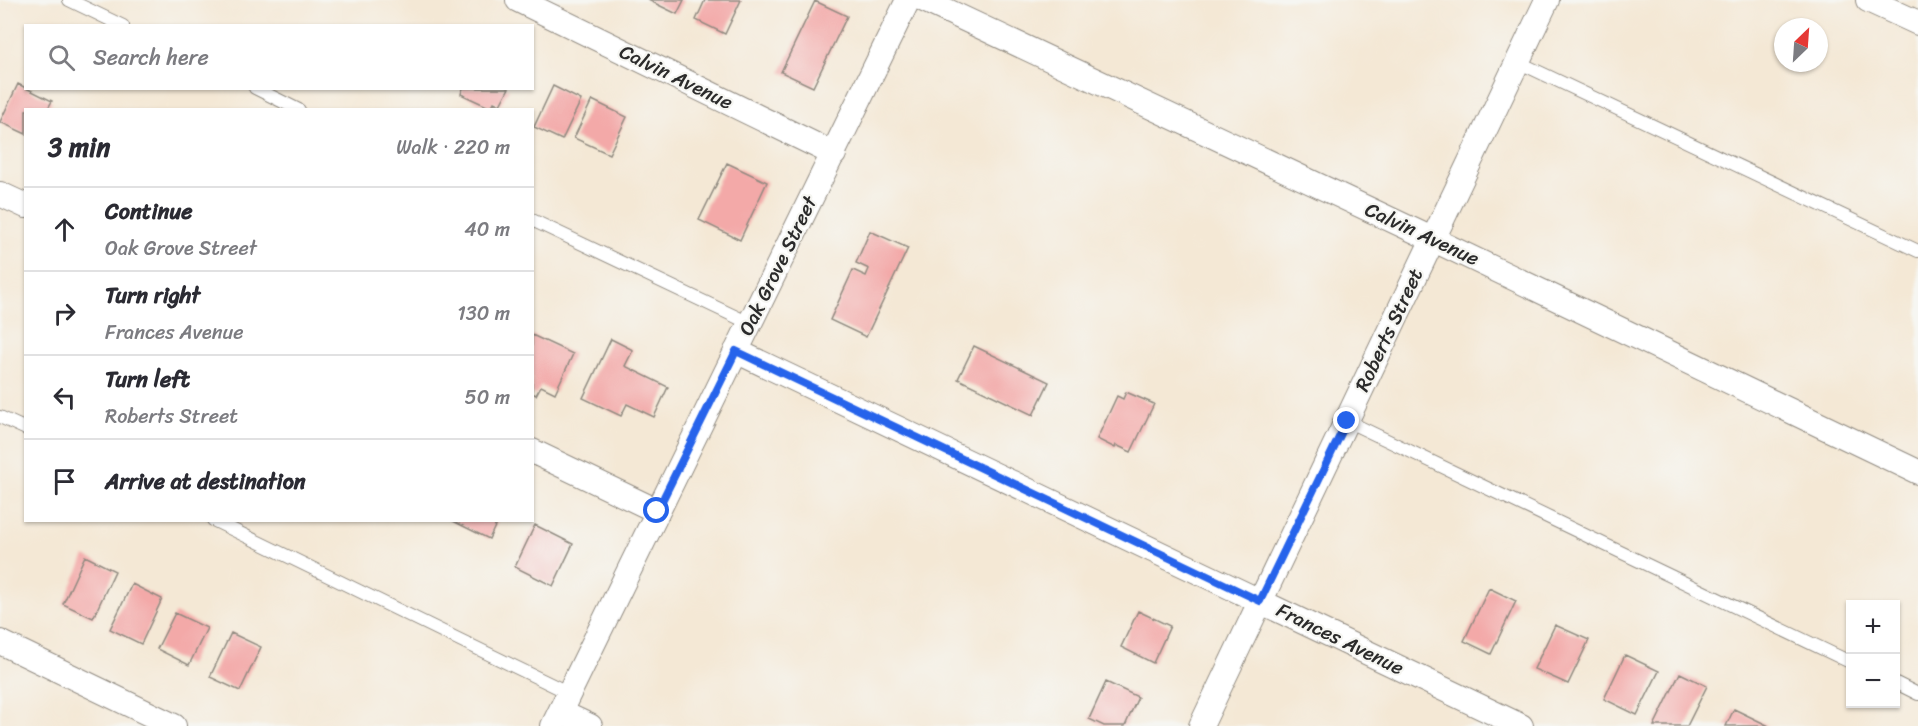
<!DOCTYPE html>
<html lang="en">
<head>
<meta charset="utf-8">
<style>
	body { margin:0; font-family:Sriracha,sans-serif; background:#f7f7f7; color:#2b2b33 }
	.controls { position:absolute; right:18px; bottom:18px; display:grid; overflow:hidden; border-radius:0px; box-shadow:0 2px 4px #0004 }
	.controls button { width:54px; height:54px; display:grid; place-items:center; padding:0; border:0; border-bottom:2px solid #e1e1e2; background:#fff; color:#2b2b33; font:30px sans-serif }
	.compass { position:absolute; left:1774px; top:18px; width:54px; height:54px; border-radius:50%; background:#fff; box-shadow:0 2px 4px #0004; rotate:25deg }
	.stop { position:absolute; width:18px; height:18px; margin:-14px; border:4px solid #2563eb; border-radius:50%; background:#fff }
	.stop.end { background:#2563eb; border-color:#fff; box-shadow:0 2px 6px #0008 }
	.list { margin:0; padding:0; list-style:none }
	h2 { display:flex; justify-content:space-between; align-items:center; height:78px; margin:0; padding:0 24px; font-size:26px }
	h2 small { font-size:20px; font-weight:400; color:#7c7c81 }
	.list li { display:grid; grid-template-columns:39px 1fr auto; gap:18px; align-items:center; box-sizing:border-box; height:84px; padding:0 24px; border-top:2px solid #e1e1e2 }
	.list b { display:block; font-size:22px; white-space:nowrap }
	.list p { margin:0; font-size:20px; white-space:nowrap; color:#7c7c81 }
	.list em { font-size:20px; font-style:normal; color:#7c7c81 }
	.icon { flex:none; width:33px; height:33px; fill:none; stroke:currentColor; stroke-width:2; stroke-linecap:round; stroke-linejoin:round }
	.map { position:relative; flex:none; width:1918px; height:726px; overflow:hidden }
	.search { position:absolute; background:#fff; box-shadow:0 2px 4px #0004; left:24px; top:24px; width:510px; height:66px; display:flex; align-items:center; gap:15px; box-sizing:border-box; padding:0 21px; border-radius:0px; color:#7c7c81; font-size:22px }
	.panel { position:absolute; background:#fff; box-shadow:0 2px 4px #0004; left:24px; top:108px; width:510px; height:414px; border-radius:0px }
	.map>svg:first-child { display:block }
	.building { fill:#f3a9a8 }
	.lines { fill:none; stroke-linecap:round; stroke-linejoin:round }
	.service-casing { stroke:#908a80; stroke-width:14 }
	.minor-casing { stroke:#908a80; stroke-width:26 }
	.service { stroke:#fff; stroke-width:12 }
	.minor { stroke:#fff; stroke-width:24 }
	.route { stroke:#2563eb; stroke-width:8 }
	.labels { text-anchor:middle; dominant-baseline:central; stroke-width:4.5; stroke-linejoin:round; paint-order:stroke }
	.street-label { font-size:20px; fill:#2b2b2b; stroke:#f6f6f2 }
</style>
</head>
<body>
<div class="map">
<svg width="1918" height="726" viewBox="0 0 1918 726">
	<rect width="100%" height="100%" fill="#f6f6f2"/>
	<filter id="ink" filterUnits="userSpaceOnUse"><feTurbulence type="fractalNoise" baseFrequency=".0167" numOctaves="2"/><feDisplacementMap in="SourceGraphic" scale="12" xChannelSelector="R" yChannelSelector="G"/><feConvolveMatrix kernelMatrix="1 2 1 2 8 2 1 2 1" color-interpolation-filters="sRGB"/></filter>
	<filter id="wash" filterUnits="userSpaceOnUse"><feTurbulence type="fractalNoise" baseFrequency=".008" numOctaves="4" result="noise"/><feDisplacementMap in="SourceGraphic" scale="24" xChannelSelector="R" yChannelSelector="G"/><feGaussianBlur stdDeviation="1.35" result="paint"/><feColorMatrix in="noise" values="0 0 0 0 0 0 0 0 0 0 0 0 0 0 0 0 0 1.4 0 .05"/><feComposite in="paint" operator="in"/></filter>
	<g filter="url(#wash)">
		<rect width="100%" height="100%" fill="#f4e8d5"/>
		<g id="blocks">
			<path class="building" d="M648,0H684L677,14Z
				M705,0H741L725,34L696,20Z
				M815,1L847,16L813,87L781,72Z
				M18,84L52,101L47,110H26V134L0,122Z
				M553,86L581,100L562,140L534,127Z
				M463,88H509L500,105L494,102L491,108L461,94Z
				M592,100L627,117L609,154L574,138Z
				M727,163L767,182L740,240L699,220Z
				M870,231L908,248L866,337L830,320L853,270L866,276L869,269L856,263Z
				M532,335L573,354L555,393L541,386L536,395L532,393Z
				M611,339L633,350L625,366L668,387L654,417L627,404L621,416L583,398Z
				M974,346L1049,382L1033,415L958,379Z
				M1126,392L1154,404L1131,452L1116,445L1115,448L1097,439L1117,396L1123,399Z
				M451,520H498L489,539Z
				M535,525L573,544L553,586L515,567Z
				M85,556L115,571L93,618L63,604Z
				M132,584L162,599L141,644L110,629Z
				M1489,588L1516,601L1491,654L1464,641Z
				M1138,611L1170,626L1153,663L1121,647Z
				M175,613L207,628L189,665L157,649Z
				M1555,625L1589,640L1568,684L1534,669Z
				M231,633L261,647L240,691L210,677Z
				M1625,655L1659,671L1637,715L1604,699Z
				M1680,673L1707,686L1687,726H1654Z
				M1106,682L1138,697L1125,726H1104L1089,719Z
				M1734,709L1769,726H1726Z"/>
		</g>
	</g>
	<g filter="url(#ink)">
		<use href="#blocks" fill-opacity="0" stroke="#908a80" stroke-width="1.5"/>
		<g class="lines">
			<defs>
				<path id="service" d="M69,0L123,26
					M1518,62L1918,251
					M255,88L299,110
					M532,220L749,323
					M0,417L26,429
					M1347,421L1850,662
					M213,520L569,693
					M1896,683L1918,694"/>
				<path id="minor" d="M518,0L834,154
					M924,0L1432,239L1918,472
					M1868,0L1918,23
					M0,194L26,206
					M736,351L1521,726
					M532,451L657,511
					M0,642L174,726
					M560,712L590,726
					M553,726L908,0
					M1201,726L1547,0"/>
			</defs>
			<use href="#service" class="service-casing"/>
			<use href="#minor" class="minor-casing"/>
			<use href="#service" class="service"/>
			<use href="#minor" class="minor"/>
		</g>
	</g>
	<g class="lines" filter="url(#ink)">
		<path class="route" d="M657,511L736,351L1260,601L1347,421"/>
	</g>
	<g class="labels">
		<g class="street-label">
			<text transform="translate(676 77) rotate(26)">Calvin Avenue</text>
			<text transform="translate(1422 234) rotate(25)">Calvin Avenue</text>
			<text transform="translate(778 266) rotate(-64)">Oak Grove Street</text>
			<text transform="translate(1389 330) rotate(-65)">Roberts Street</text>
			<text transform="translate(1340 639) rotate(26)">Frances Avenue</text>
		</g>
	</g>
</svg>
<div class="controls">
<button>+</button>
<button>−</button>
</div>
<svg class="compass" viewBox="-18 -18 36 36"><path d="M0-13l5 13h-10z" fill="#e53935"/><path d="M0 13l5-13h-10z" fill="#7c7c81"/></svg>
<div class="stop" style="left:657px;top:511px"></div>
<div class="stop end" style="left:1347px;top:421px"></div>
<div class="search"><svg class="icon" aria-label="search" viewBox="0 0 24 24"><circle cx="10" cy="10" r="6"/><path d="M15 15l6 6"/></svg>Search here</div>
<section class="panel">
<h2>3 min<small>Walk · 220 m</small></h2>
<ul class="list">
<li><svg class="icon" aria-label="ahead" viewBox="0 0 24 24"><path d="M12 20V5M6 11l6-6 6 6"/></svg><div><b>Continue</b><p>Oak Grove Street</p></div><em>40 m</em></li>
<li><svg class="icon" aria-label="right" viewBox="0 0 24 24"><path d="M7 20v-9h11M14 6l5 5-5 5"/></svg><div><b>Turn right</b><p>Frances Avenue</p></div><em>130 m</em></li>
<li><svg class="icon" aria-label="left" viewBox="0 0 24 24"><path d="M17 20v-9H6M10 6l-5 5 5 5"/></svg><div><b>Turn left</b><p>Roberts Street</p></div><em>50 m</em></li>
<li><svg class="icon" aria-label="arrive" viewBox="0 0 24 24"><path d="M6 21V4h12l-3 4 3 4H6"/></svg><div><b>Arrive at destination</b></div></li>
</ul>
</section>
</div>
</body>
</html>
